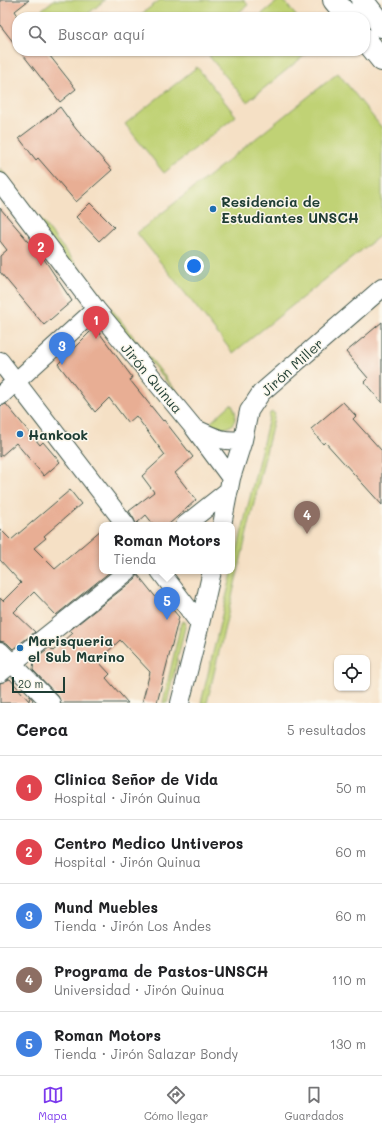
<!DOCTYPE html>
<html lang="es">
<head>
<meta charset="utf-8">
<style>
	body { margin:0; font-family:Mali,sans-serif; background:#f6f6f6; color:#202124 }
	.controls { position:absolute; right:12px; bottom:12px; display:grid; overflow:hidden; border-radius:8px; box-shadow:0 1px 3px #0004 }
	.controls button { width:36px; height:36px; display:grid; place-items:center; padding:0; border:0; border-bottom:1px solid #e0e0e0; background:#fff; color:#202124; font:20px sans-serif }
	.scale { position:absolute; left:12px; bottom:10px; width:53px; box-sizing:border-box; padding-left:4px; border:2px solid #1f3d34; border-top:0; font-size:11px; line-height:14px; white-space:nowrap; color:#1f3d34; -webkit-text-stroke:3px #fbf7ec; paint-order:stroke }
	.you { position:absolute; left:194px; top:266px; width:14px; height:14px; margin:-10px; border:3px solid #fff; border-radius:50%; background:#1a73e8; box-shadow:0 0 0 6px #1a73e833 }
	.badge { display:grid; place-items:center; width:26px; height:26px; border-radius:50%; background:#7c3aed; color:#fff; font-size:13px; font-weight:700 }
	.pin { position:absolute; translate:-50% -33px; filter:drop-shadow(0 1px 2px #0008) }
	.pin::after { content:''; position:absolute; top:21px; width:14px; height:12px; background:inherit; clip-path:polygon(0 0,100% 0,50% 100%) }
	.popup { position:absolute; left:99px; top:522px; width:136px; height:52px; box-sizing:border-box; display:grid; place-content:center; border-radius:8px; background:#fff; filter:drop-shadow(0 1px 3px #0005); font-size:13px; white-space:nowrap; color:#757577 }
	.popup b { font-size:15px; color:#202124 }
	.popup::after { content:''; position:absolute; left:50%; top:100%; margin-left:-8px; border:8px solid transparent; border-top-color:#fff }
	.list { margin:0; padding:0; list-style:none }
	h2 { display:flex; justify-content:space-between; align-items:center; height:52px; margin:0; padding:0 16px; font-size:17px }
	h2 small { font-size:13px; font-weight:400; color:#757577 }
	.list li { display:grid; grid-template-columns:26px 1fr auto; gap:12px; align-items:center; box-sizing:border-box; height:64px; padding:0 16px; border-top:1px solid #e0e0e0 }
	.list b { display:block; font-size:15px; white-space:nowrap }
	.list p { margin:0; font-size:13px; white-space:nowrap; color:#757577 }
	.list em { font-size:13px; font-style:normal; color:#757577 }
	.icon { flex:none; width:22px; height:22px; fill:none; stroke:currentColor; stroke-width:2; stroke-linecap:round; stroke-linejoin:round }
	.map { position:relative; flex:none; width:382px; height:703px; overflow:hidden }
	.search { position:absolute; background:#fff; box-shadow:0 1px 3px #0004; left:12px; right:12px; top:12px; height:44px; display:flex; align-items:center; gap:10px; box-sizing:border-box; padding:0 14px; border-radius:16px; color:#757577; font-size:15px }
	.sheet { height:372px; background:#fff }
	nav { display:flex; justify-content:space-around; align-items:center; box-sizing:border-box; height:56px; border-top:1px solid #e0e0e0; background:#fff; font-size:11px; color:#757577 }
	nav a { display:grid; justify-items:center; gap:2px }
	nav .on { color:#7c3aed }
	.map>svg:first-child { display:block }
	.green { fill:#c0d274; stroke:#708854 }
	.building { fill:#e8ae94 }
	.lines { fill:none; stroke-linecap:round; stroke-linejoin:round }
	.street-casing { stroke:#3f554a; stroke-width:20 }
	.secondary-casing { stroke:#3f554a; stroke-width:24 }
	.street { stroke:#fff; stroke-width:18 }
	.secondary { stroke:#fff; stroke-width:22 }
	.poi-dot { fill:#1f6fb2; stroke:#fbf7ec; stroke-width:1.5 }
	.labels { text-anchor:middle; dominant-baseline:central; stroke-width:3; stroke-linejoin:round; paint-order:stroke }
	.poi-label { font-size:14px; font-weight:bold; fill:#1f3d34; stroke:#fbf7ec; text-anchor:start }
	.street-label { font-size:14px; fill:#1f3d34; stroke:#fbf7ec }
</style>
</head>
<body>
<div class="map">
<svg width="382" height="703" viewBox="0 0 382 703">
	<rect width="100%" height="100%" fill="#fbf7ec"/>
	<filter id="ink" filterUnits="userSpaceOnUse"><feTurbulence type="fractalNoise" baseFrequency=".025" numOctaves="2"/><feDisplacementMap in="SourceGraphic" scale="8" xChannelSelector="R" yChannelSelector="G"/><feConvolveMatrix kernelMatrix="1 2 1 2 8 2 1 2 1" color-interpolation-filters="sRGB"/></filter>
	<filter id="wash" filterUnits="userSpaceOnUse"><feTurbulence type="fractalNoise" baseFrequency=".012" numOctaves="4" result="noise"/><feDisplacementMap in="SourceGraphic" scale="16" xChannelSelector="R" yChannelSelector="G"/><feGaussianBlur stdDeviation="0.9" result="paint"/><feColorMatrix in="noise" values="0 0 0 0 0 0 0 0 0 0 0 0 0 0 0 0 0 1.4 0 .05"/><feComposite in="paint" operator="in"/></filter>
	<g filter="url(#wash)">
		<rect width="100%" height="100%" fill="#f5e0c5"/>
		<path class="green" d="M54,0H105L84,17H38L36,14Z
			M160,0H244L248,5L233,17H142L140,15Z
			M279,0H283L297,17H258Z
			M216,51H310L247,102L209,56Z
			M197,67L236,116L164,173L125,124Z
			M338,73L382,128V234L233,353L137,233Z
			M0,168L185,402L186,405L0,180Z
			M231,404C237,411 237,418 232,425L224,429L217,428L210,423Z
			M273,412L275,414L207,703H201L270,413Z
			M184,621L186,623L167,703H163L181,623Z"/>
		<g id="blocks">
			<path class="building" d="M0,0H29L15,11L17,14V47L0,25Z
				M20,51H46L76,89L60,102Z
				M60,107L76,129L112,170L76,202L38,158L36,160L19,138Z
				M90,203L114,227L99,241L76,217Z
				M0,208L34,248L36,247L72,301L44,325L0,272V256L7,250L0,241Z
				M382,322V403L364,382L368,378L346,352Z
				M95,327L132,377L130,380L163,421L164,420L193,457L175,473L196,500L168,525H154L146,515L136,524L134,519L129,511L154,492L142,476L165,455L136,416L128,423L109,398L95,412L58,364Z
				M343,402L356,416L353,419L382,451V505L325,442L323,444L311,429Z
				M6,404L40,445L43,442L60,462L44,476L16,443L0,457V406Z
				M70,490L81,504L44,536L46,538L34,548L55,569L102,529V571H111L56,615L34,592L14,612L35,632L13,649L7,643L0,641V598L3,601L21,583L0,560V529L11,540Z
				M138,575L158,600L162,597L179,617L157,703H142L150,672L120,640L98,661L110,674L106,678L128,703H61L58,696L33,670L34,659L50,647L53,651L73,633L70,630L135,579Z
				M10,679L29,701L30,696L33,700L31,703H0V683Z"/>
		</g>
	</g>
	<g filter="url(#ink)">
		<use href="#blocks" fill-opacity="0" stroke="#3f554a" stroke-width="1"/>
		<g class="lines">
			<defs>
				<path id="street" d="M0,182L96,309L194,428L231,478
					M0,361L126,525
					M0,396L96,309
					M196,429C215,438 222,442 243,440
					M185,525L229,490
					M222,525L231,478L243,440L249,411L261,393L382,288
					M160,571L200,624
					M0,651L51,703
					M0,673L128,571
					M180,703L200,624L212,571"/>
				<path id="secondary" d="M334,0L348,17
					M362,0L382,26
					M365,39L382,60"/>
			</defs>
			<use href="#street" class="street-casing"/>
			<use href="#secondary" class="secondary-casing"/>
			<use href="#street" class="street"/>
			<use href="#secondary" class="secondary"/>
		</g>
	</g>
	<g class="poi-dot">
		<circle cx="213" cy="209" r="4"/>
		<circle cx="20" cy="434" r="4"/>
		<circle cx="20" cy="648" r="4"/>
	</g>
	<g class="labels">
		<g class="poi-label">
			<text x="221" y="201">Residencia de<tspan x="221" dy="16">Estudiantes UNSCH</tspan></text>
			<text x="28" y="434">Hankook</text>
			<text x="28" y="640">Marisqueria<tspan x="28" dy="16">el Sub Marino</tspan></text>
		</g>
		<g class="street-label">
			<text transform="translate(292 367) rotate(-42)">Jirón Miller</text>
			<text transform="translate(152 378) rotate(50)">Jirón Quinua</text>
		</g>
	</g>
</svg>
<div class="controls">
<button><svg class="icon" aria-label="locate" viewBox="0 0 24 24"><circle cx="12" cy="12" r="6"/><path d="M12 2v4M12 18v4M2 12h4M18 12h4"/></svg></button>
</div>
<div class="scale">20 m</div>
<div class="you"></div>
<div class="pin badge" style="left:96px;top:339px;background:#e0444e">1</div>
<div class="pin badge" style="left:41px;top:266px;background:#e0444e">2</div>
<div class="pin badge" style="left:62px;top:365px;background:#3f7fe0">3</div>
<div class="pin badge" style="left:307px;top:534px;background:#8d6e63">4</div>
<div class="pin badge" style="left:167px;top:620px;background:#3f7fe0">5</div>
<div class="popup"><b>Roman Motors</b>Tienda</div>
<div class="search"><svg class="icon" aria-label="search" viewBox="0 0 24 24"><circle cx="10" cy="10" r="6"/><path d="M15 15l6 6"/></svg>Buscar aquí</div>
</div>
<section class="sheet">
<h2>Cerca<small>5 resultados</small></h2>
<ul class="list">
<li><span class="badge" style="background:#e0444e">1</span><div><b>Clinica Señor de Vida</b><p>Hospital · Jirón Quinua</p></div><em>50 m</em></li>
<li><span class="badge" style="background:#e0444e">2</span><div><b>Centro Medico Untiveros</b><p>Hospital · Jirón Quinua</p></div><em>60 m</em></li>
<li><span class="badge" style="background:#3f7fe0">3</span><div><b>Mund Muebles</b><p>Tienda · Jirón Los Andes</p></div><em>60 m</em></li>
<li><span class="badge" style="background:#8d6e63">4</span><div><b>Programa de Pastos-UNSCH</b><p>Universidad · Jirón Quinua</p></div><em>110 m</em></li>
<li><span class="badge" style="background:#3f7fe0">5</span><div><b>Roman Motors</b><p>Tienda · Jirón Salazar Bondy</p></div><em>130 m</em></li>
</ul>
</section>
<nav>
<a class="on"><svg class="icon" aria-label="map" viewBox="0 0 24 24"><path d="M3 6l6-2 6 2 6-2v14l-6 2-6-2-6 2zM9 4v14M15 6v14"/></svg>Mapa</a>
<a><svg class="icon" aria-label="directions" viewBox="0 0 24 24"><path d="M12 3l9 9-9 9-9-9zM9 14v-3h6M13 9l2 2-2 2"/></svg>Cómo llegar</a>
<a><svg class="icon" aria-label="saved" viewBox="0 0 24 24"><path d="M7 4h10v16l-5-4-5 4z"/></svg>Guardados</a>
</nav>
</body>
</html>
